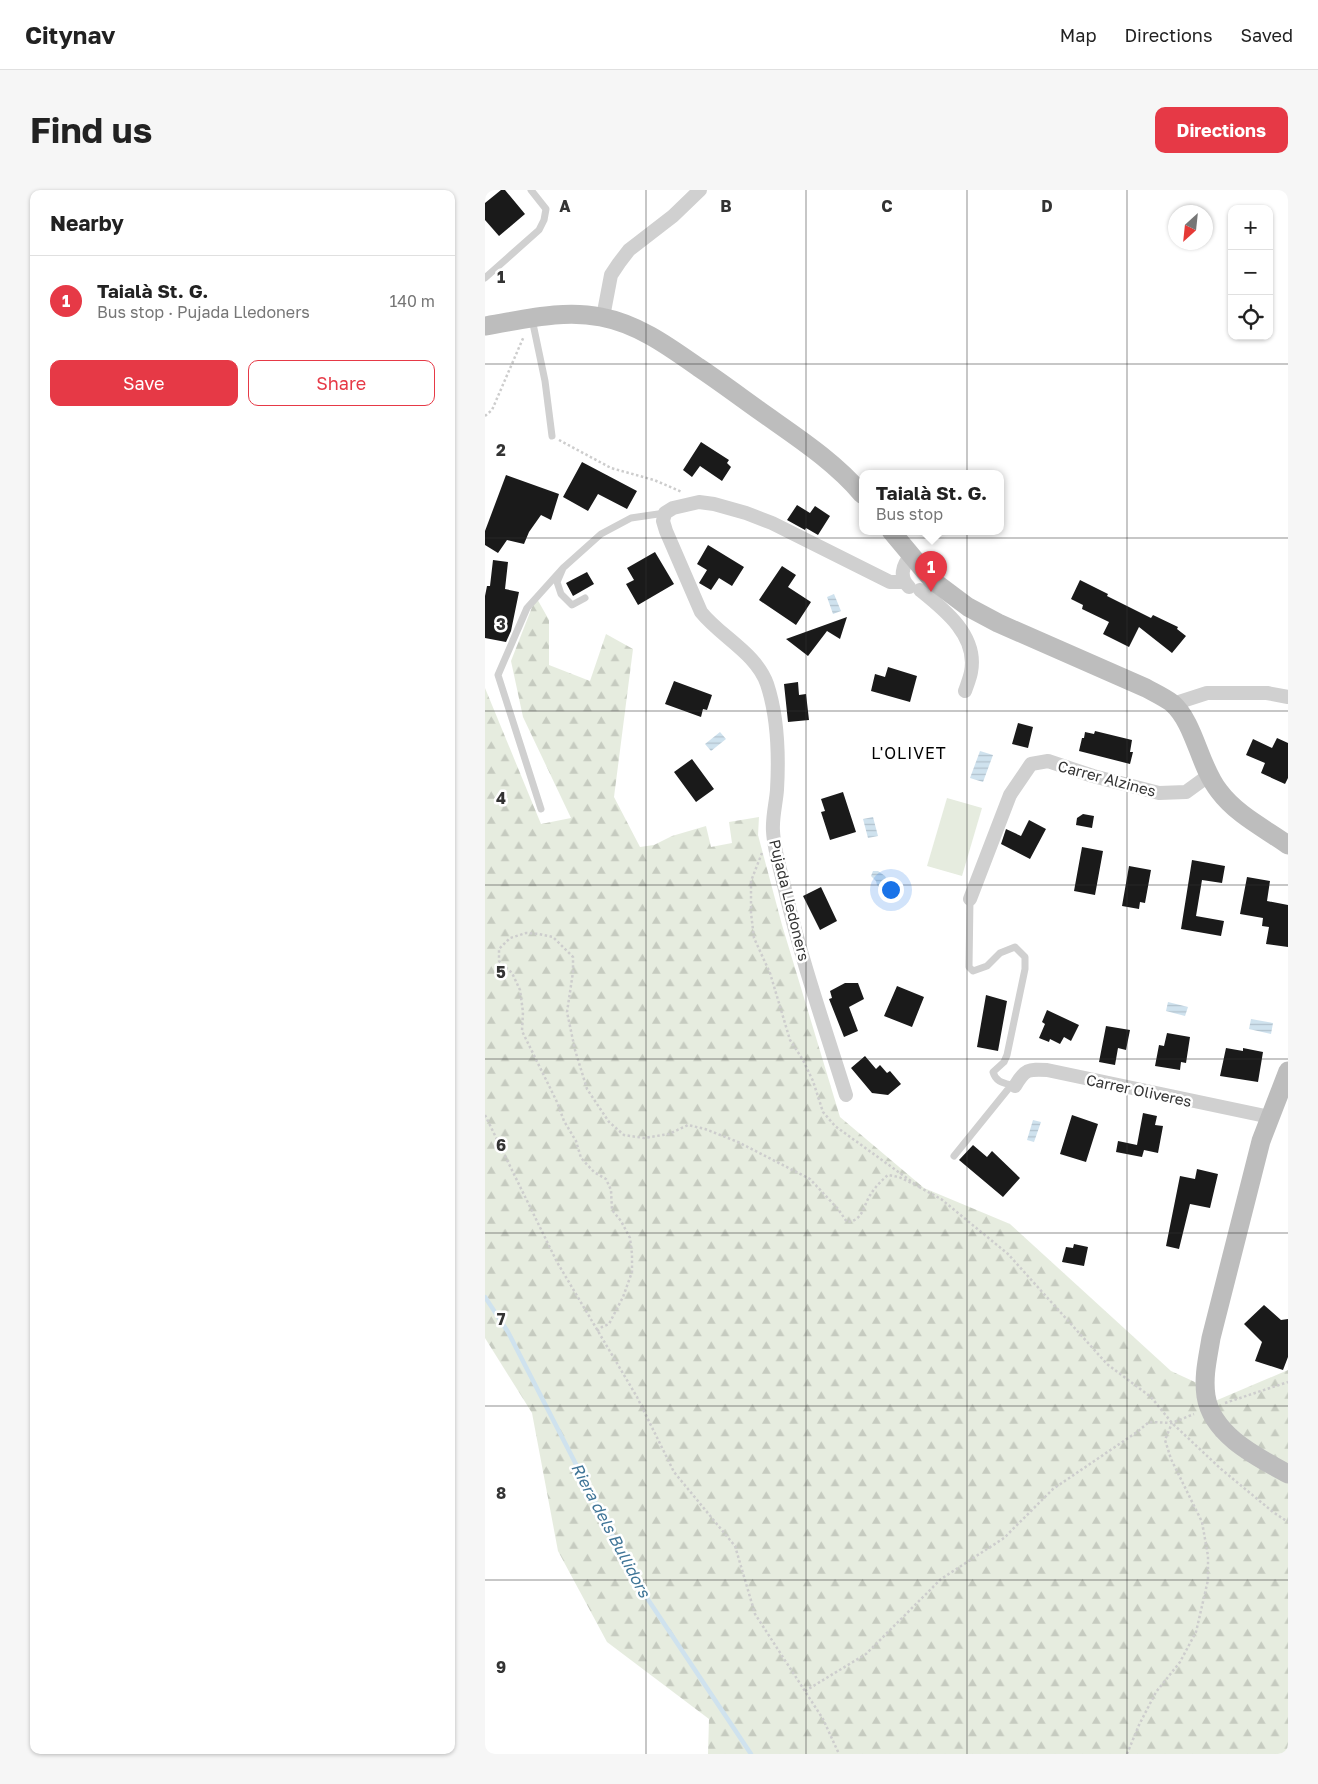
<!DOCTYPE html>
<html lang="en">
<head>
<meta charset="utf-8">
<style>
	body { margin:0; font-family:"Golos Text",sans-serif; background:#f6f6f6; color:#222 }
	.controls { position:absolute; right:15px; top:15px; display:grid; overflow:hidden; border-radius:10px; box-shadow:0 1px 4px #0004 }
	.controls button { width:45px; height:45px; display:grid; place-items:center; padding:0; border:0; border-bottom:1px solid #e0e0e0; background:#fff; color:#222; font:25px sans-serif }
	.compass { position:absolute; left:683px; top:15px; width:45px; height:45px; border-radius:50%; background:#fff; box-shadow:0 1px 4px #0004; rotate:207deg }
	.you { position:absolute; left:405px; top:699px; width:18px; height:18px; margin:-12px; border:4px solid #fff; border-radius:50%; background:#1a73e8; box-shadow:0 0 0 8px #1a73e833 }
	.badge { display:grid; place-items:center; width:32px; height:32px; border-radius:50%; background:#e63946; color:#fff; font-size:16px; font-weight:700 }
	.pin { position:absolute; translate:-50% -41px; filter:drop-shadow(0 1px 2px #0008) }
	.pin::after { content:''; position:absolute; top:26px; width:18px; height:15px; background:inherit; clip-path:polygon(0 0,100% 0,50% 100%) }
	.popup { position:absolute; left:374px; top:280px; width:145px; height:65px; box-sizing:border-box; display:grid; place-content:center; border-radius:10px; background:#fff; filter:drop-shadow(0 1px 4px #0005); font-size:16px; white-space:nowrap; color:#767676 }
	.popup b { font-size:19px; color:#222 }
	.popup::after { content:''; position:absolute; left:50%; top:100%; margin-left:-10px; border:10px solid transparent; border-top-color:#fff }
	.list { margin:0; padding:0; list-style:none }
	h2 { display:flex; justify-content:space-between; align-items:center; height:65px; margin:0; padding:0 20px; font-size:21px }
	h2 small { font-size:16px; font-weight:400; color:#767676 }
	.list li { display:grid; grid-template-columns:32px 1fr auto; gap:15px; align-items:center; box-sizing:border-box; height:90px; padding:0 20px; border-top:1px solid #e0e0e0 }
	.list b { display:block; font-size:19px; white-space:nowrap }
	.list p { margin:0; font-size:16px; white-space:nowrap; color:#767676 }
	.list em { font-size:16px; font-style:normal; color:#767676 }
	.actions { display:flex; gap:10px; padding:15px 20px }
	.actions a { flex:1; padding:11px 0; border:1px solid #e63946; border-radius:10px; text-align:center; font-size:18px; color:#e63946 }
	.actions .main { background:#e63946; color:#fff }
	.icon { flex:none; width:28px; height:28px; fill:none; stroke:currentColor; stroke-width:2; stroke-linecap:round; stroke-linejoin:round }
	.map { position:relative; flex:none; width:803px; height:1564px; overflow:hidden; border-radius:10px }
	header { display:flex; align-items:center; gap:30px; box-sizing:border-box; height:70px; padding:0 25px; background:#fff; border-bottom:1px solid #e0e0e0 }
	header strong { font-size:24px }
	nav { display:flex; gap:28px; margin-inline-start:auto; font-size:18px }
	.intro { display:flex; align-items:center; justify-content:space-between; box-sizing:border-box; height:120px; padding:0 30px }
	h1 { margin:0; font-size:35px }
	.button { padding:12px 22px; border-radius:10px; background:#e63946; color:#fff; font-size:18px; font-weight:700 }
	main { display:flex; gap:30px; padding:0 30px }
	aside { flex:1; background:#fff; border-radius:10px; box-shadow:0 1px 4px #0004 }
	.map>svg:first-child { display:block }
	.forest { fill:url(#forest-firs) }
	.green { fill:#e6ecdf }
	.water { fill:url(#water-rules) }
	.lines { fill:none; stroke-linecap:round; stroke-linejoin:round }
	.stream { stroke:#cfe2ee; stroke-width:4.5 }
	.building { fill:#1a1a1a }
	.path { stroke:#cdcdcd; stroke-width:2.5; stroke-dasharray:2.5 2.5; stroke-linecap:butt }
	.lane { stroke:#d0d0d0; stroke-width:7 }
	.street { stroke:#d0d0d0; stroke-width:14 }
	.secondary { stroke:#bdbdbd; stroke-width:19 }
	.grid { fill:none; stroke:#333; stroke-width:1; stroke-opacity:0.55 }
	.labels { text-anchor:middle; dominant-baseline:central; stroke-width:5; stroke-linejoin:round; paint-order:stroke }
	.street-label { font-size:15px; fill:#333; stroke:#fff }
	.neighbourhood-label { font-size:16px; letter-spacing:1px; fill:#000; stroke:#fff }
	.water-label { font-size:16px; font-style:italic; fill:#3f7597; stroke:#fff }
	.grid-label { font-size:16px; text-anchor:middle; font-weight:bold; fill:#333; stroke:#fff; stroke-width:5; stroke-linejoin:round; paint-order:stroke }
</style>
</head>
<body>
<header>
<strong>Citynav</strong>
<nav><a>Map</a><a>Directions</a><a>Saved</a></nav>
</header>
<div class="intro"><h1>Find us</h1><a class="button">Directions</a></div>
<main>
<aside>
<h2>Nearby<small></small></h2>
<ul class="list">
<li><span class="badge">1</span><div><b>Taialà St. G.</b><p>Bus stop · Pujada Lledoners</p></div><em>140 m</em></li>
</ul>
<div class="actions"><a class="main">Save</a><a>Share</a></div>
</aside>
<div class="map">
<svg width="803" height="1564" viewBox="0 0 803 1564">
	<defs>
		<pattern id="forest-firs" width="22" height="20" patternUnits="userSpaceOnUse" patternTransform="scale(1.25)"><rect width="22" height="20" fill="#e6ecdf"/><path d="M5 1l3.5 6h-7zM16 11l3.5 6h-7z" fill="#c6cbc0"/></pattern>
		<pattern id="water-rules" width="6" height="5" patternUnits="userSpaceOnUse" patternTransform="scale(1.25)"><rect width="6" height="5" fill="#cfe2ee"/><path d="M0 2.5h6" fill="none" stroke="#b2c2cd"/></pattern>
	</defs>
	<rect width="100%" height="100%" fill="#fff"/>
	<path class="forest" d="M51,407L64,430V475L105,491L121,444L148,459L129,607L155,657L169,655L187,646L221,636L226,657L247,653L244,632L274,627L273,645L297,735L355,927L439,998L525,1034L686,1181L712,1193L723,1214L803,1180V1564H223L224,1529L122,1452L73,1361L47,1223L0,1148V498L56,634L86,628L38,527L26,471Z"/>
	<path class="green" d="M462,608L497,618L477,686L442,676Z"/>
	<path class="water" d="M349,404L356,421L348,424L342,407Z
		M235,542L241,549L226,561L220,554Z
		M495,561L508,565L498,592L485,588Z
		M388,627L393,646L383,648L378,629Z
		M388,681H393L400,686L403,692L400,699L397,700L392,695L391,691L386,686Z
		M683,812L703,817L700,826L681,821Z
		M766,829L788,833L786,844L764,839Z
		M548,930L556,932L549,952L542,950Z"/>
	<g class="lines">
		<path class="stream" d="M0,1107L23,1142L152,1393L266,1564"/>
	</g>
	<path class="building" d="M16,0H20L40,24L14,46L0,30V13Z
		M216,252L244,270L242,273L246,277L237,291L215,276L207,287L198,280Z
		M97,272L152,301L142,319L113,304L103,321L78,307Z
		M21,285L74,304L66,330L56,325L44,342L39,354L22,350L13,363L0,355V341Z
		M312,315L325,323L330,316L345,326L333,345L321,338L320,340L302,330Z
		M223,355L259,377L247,396L234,388L226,400L214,393L222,380L212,374Z
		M170,362L189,394L153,415L141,394L149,390L142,378Z
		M8,370L23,372L20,399L34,402L26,441L21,452L0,448V406L2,396H5Z
		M297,376L311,385L303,397L326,412L311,435L274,410Z
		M102,382L109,394L88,406L81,393Z
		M595,390L623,404L622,406L666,428L668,425L693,437L692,439L701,446L687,463L654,437L644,457L618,444L624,432L597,419L598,415L586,409Z
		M362,427L355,449L342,441L323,466L301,449Z
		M403,477L432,486L425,512L386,501L390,484L400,487Z
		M189,491L227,505L222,520L218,519L216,527L180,514Z
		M313,492L314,505L321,504L324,530L303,532L299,494Z
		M533,533L548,537L543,558L527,554Z
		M610,541L647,550L645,562H648L645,574L594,561L597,548H599L600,542L609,544Z
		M792,548L803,553V588L800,594L776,583L780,573L761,565L768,549L787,558Z
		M207,569L229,599L211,612L189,582Z
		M358,602L371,642L345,650L336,622L340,621L336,609Z
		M598,624L609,626L607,638L591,635L592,628Z
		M544,630L561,639L545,669L516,654L521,639L536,646Z
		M597,657L618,661L610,705L589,701Z
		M707,670L740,676L737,693L717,690L711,726L739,731L736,746L696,739Z
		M644,676L666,680L660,713L655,712L654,719L637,716Z
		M762,687L785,691L782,711L803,715V757L781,754L784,737L777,736L778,728L755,724Z
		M336,697L352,731L335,740L318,706Z
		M360,793H373L379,809L364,817L373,841L359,847L344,809L347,808L345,801Z
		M412,796L439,807L427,837L399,826Z
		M501,805L522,811L513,861L492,857Z
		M562,820L594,835L586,851L579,847L575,854L565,849L564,852L554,848L560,834L557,832Z
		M621,836L645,840L641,860L633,858L630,875L614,872Z
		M682,843L705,847L701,873L696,872L695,880L670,876L674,855L679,856Z
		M741,858L758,861V858L778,862L773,892L735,886Z
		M380,866L391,879L395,875L402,883L405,881L416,894L403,905L387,903L366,878Z
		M658,923L672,926L670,935L678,936L673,963L659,960L657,967L631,962L633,951L652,955Z
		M587,925L613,934L601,972L575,964Z
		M488,955L502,967L507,961L535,988L518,1007L474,970Z
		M712,979L733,984L725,1018L705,1014L694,1059L681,1056L695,986L710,989Z
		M589,1054L603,1057L599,1076L577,1072L581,1057L588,1058Z
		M779,1115L796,1130L803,1129V1167L798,1180L770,1171L777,1152L759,1134Z"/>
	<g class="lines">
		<path class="path" d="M0,226L7,220L39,146
			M74,250L126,278L169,290L197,302
			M277,663L266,691V723L269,748L285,783L305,850L318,870L328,891L338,922L350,936L430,994
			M0,925L72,1072L152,1207L189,1282L250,1356L270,1424L338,1529L354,1564
			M434,997L456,1009L523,1064L622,1174L666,1207L687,1233L736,1279L788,1322L803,1332
			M112,1141L117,1137L124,1134L138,1107L147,1082V1064L145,1048L136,1031L127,1020L126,1000L121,989L109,982L96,968L91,951L79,931L72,912L37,841L38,822L35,800L27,783L14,771V759L25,748L41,743L54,744L68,747L88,767V782L82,822L90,860L102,899L124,932L139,945L159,948L184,944L203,935L220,939L253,952L325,989L353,1019L362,1032C377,1031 378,1018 384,1007C389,998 396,991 403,985L414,987L435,997
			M740,1213L803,1192
			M320,1501L381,1464L456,1389L519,1348L568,1299L652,1242L664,1232L687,1233L709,1224
			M642,1564L654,1535L671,1502L695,1472L711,1442L723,1390V1366L717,1332L686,1269L680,1250L687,1233"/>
		<path class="lane" d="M0,88L54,40L59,30L61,19L46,0
			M47,129L60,191L67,246
			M100,408L87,415L76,404L72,392L78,378L116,344L146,328L180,323
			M56,619L13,485L42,418L78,378
			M485,709L484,777L488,781L502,776L515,763L530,757L540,767V779L522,865L519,872L508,882C511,893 520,893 530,896
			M469,966L524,898L530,896"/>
		<path class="street" d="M118,127L126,85L134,73L144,60L188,26L215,0
			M424,397C414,388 417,375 426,366
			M435,400C460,420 493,446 486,482C485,488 482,495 480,501
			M688,514L722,503H782L803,507
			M485,709L525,605L546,574L563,571L608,586L674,603L701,602L723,586
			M530,896C540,879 543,879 562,880L785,927
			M361,905C340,838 317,772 301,704C297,684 289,662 288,641C287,628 291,613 292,600C294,565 293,527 282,494C271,463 236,447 216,422L181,341L178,331L180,323L188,318L214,312L229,314L261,323L287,333L405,392H419"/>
		<path class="secondary" d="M0,136C38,130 77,119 116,127C153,134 183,156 213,177C234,191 254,206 275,221C310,246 348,270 377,304
			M406,341L447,390L483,417L513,433L661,498C670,503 679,507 687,513C710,533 714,576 734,601C752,625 779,638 803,655
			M803,881L776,951L726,1148C723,1167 718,1186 721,1206C727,1245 772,1267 803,1284"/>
	</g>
	<path class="grid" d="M161,0V1564M321,0V1564M482,0V1564M642,0V1564M0,174H803M0,348H803M0,521H803M0,695H803M0,869H803M0,1043H803M0,1216H803M0,1390H803"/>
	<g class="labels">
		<g class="street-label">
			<text transform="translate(622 588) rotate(15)">Carrer Alzines</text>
			<text transform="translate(305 710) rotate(76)">Pujada Lledoners</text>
			<text transform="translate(654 900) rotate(12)">Carrer Oliveres</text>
		</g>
		<g class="neighbourhood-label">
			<text x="424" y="563">L'OLIVET</text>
		</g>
		<g class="water-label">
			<text transform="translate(126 1340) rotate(62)">Riera dels Bullidors</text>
		</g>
	</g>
	<g class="grid-label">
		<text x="80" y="22">A</text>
		<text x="241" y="22">B</text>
		<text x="402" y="22">C</text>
		<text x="562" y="22">D</text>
		<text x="16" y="93">1</text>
		<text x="16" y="266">2</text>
		<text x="16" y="440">3</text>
		<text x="16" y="614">4</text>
		<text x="16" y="788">5</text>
		<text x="16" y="961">6</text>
		<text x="16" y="1135">7</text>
		<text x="16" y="1309">8</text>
		<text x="16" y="1483">9</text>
	</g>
</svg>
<div class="controls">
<button>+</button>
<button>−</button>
<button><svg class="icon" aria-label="locate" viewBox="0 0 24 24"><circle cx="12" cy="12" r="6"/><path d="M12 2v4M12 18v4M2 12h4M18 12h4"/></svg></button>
</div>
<svg class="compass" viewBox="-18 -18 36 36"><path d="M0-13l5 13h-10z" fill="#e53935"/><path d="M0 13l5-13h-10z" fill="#767676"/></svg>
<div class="you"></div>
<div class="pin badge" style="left:446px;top:402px">1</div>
<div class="popup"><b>Taialà St. G.</b>Bus stop</div>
</div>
</main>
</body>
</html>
